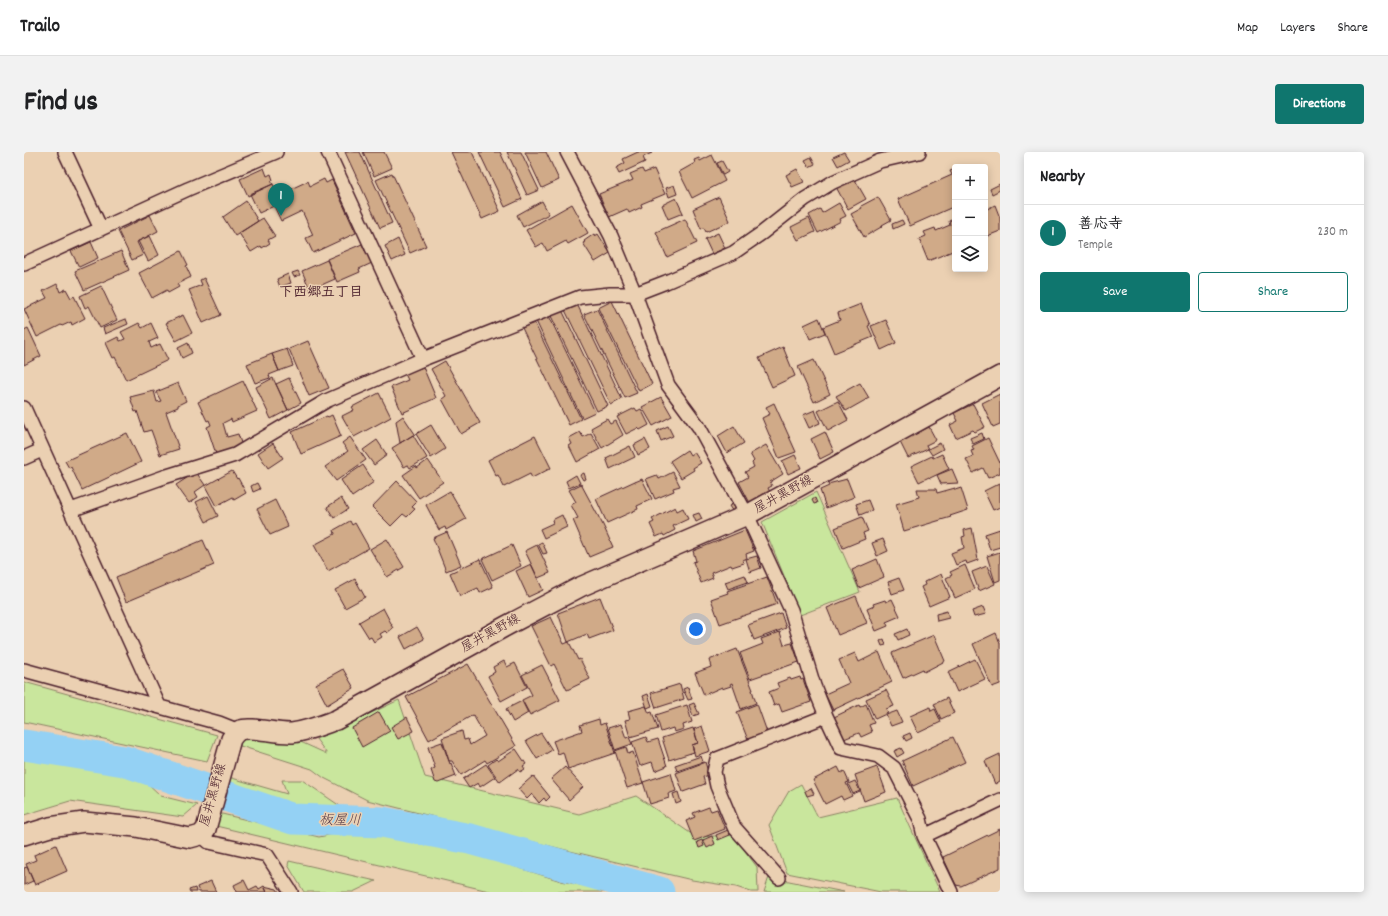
<!DOCTYPE html>
<html lang="en">
<head>
<meta charset="utf-8">
<style>
	body { margin:0; font-family:Dekko,"Klee One",sans-serif; background:#f2f2f2; color:#202124 }
	.controls { position:absolute; right:12px; top:12px; display:grid; overflow:hidden; border-radius:4px; box-shadow:0 2px 10px #0003 }
	.controls button { width:36px; height:36px; display:grid; place-items:center; padding:0; border:0; border-bottom:1px solid #e0e0e0; background:#fff; color:#202124; font:20px sans-serif }
	.you { position:absolute; left:672px; top:477px; width:14px; height:14px; margin:-10px; border:3px solid #fff; border-radius:50%; background:#1a73e8; box-shadow:0 0 0 6px #1a73e833 }
	.badge { display:grid; place-items:center; width:26px; height:26px; border-radius:50%; background:#0f766e; color:#fff; font-size:13px; font-weight:700 }
	.pin { position:absolute; translate:-50% -33px; filter:drop-shadow(0 1px 2px #0008) }
	.pin::after { content:''; position:absolute; top:21px; width:14px; height:12px; background:inherit; clip-path:polygon(0 0,100% 0,50% 100%) }
	.list { margin:0; padding:0; list-style:none }
	h2 { display:flex; justify-content:space-between; align-items:center; height:52px; margin:0; padding:0 16px; font-size:17px }
	h2 small { font-size:13px; font-weight:400; color:#757577 }
	.list li { display:grid; grid-template-columns:26px 1fr auto; gap:12px; align-items:center; box-sizing:border-box; height:56px; padding:0 16px; border-top:1px solid #e0e0e0 }
	.list b { display:block; font-size:15px; white-space:nowrap }
	.list p { margin:0; font-size:13px; white-space:nowrap; color:#757577 }
	.list em { font-size:13px; font-style:normal; color:#757577 }
	.actions { display:flex; gap:8px; padding:12px 16px }
	.actions a { flex:1; padding:9px 0; border:1px solid #0f766e; border-radius:4px; text-align:center; font-size:14px; color:#0f766e }
	.actions .main { background:#0f766e; color:#fff }
	.icon { flex:none; width:22px; height:22px; fill:none; stroke:currentColor; stroke-width:2; stroke-linecap:round; stroke-linejoin:round }
	.map { position:relative; flex:none; width:976px; height:740px; overflow:hidden; border-radius:4px }
	header { display:flex; align-items:center; gap:24px; box-sizing:border-box; height:56px; padding:0 20px; background:#fff; border-bottom:1px solid #e0e0e0 }
	header strong { font-size:19px }
	nav { display:flex; gap:22px; margin-inline-start:auto; font-size:14px }
	.intro { display:flex; align-items:center; justify-content:space-between; box-sizing:border-box; height:96px; padding:0 24px }
	h1 { margin:0; font-size:28px }
	.button { padding:10px 18px; border-radius:4px; background:#0f766e; color:#fff; font-size:14px; font-weight:700 }
	main { display:flex; gap:24px; padding:0 24px }
	aside { flex:1; background:#fff; border-radius:4px; box-shadow:0 2px 10px #0003 }
	.map>svg:first-child { display:block }
	.green { fill:#c9e69d; stroke:#8a8264 }
	.lines { fill:none; stroke-linecap:round; stroke-linejoin:round }
	.river { stroke:#94d1f4; stroke-width:31 }
	.building { fill:#d0aa88; stroke:#4a1f2b }
	.minor-casing { stroke:#4a1f2b; stroke-width:16 }
	.secondary-casing { stroke:#4a1f2b; stroke-width:22 }
	.minor { stroke:#ebd0b2; stroke-width:13 }
	.secondary { stroke:#ebd0b2; stroke-width:19 }
	.labels { text-anchor:middle; dominant-baseline:central; stroke-width:3; stroke-linejoin:round; paint-order:stroke }
	.street-label { font-size:13px; fill:#4a1f2b; stroke:#ebd0b2 }
	.neighbourhood-label { font-size:14px; font-weight:bold; fill:#4a1f2b; stroke:#ebd0b2 }
	.water-label { font-size:14px; font-style:italic; fill:#553a49; stroke:#ebd0b2 }
</style>
</head>
<body>
<header>
<strong>Trailo</strong>
<nav><a>Map</a><a>Layers</a><a>Share</a></nav>
</header>
<div class="intro"><h1>Find us</h1><a class="button">Directions</a></div>
<main>
<div class="map">
<svg width="976" height="740" viewBox="0 0 976 740">
	<rect width="100%" height="100%" fill="#ebd0b2"/>
	<filter id="ink" filterUnits="userSpaceOnUse"><feTurbulence type="fractalNoise" baseFrequency=".025" numOctaves="2"/><feDisplacementMap in="SourceGraphic" scale="8" xChannelSelector="R" yChannelSelector="G"/><feConvolveMatrix kernelMatrix="1 2 1 2 8 2 1 2 1" color-interpolation-filters="sRGB"/></filter>
	<g filter="url(#ink)">
		<path class="green" d="M792,340L836,440L776,463L738,370Z
			M0,530L193,583L183,609L0,570Z
			M375,548L401,625L555,662L612,644L672,685L709,683L733,715L734,740H727L712,735L668,728L546,699L343,648L300,626L288,617L210,592L213,581L246,576L303,602L292,587Z
			M0,598L100,609L137,644L173,653L159,665L46,649L0,663Z
			M201,624L263,642L258,628H278L319,656L317,669L269,667L223,645Z
			M777,632L794,665L873,646L916,740H857L763,721L745,673L765,639Z
			M191,662H198L295,685L310,682L330,675L376,673L447,701L537,729L590,740H469L192,674Z
			M265,709L352,729L329,740H280L264,713Z
			M745,725L820,740H740Z"/>
		<g class="lines">
			<path class="river" d="M0,593L100,609L269,667L358,670L446,687L635,740"/>
		</g>
		<path class="building" d="M321,0H336L368,71L356,76Z
			M339,0H360L368,16L350,24Z
			M427,0H448L476,59L458,67Z
			M455,0H476L498,47L481,55Z
			M483,0H497L515,38L503,43Z
			M501,0H522L535,28L518,36Z
			M614,0H627L628,1L619,5L621,10L595,22L592,16L601,11L599,7Z
			M820,0L825,8L814,14L809,5Z
			M688,3L701,29L668,46L655,20L671,11L670,8L675,6L676,9Z
			M787,5L791,12L785,15L781,8Z
			M698,9L704,20L699,23L693,11Z
			M240,16L243,24L247,22L249,28L247,29L249,32L224,44L216,27Z
			M618,17L620,21L630,17L641,42L617,52L618,55L605,61L603,57L585,65L575,42L609,28L606,22Z
			M773,17L780,30L768,35L762,23Z
			M931,17V54L886,74L874,47L928,23L926,19Z
			M368,21L402,94L386,101L352,28Z
			M830,26L842,47L824,57L812,35Z
			M300,27L302,31L308,28L332,81L289,101L282,86L289,83L278,59L257,69L250,54L235,61L226,42L249,32L254,43L284,29L286,34Z
			M976,32V38L968,42L966,37Z
			M650,33L653,42L645,45L642,36Z
			M695,45L706,69L682,80L680,76L677,77L669,57Z
			M854,45L867,68L858,73L859,74L840,85L827,62L838,56L837,54Z
			M652,46L659,61L644,67L638,53Z
			M222,49L234,69L211,84L199,65Z
			M518,49L525,62L499,75L493,63Z
			M815,51L822,64L816,67L817,69L794,81L785,63L796,57L798,61Z
			M548,52L564,81L544,92L542,89L523,99L519,91L512,95L502,78Z
			M961,53L963,57L971,53L976,66V79L961,85Z
			M126,63L134,79L113,90L119,103L108,108L94,79Z
			M239,66L251,84L244,88L246,91L238,96L237,94L227,100L215,81Z
			M785,66L791,80L774,88L767,75Z
			M931,66V98L904,109L895,87L902,84L900,80L911,76L912,79L926,73L925,69Z
			M661,67L673,91L643,105L632,80Z
			M878,68L880,72L869,77L868,72Z
			M694,81L701,96L688,102L681,87Z
			M570,82L571,84L574,82L586,101L571,110L559,91L561,90L560,89Z
			M126,84L135,103L124,109L114,89Z
			M374,87L381,103L368,109L361,94Z
			M67,90L74,106L55,115L47,99Z
			M338,92L341,99L342,98L348,111L335,117L336,120L313,130L303,107Z
			M97,99L105,118L60,138L51,119Z
			M157,99L164,113L162,114L167,125L153,132L155,135L144,141L143,138L128,146L115,121Z
			M303,108L311,127L286,138L278,119Z
			M274,119L276,123L270,125L268,121Z
			M264,122L267,131L256,135L253,127Z
			M180,126L197,163L179,171L165,138L178,133L176,128Z
			M33,132L36,140L42,137L47,146L50,144L61,166L48,173L47,170L38,174L37,173L13,185L0,157L23,146L19,139Z
			M77,134L93,168L76,176L65,154L61,156L56,144Z
			M588,149L628,232L615,239L574,156Z
			M553,152L598,247L587,253L541,158Z
			M837,152L846,173L844,174L849,185L810,201L799,175L816,168L814,161Z
			M573,157L613,241L601,246L560,162Z
			M538,158L584,254L573,259L527,164Z
			M159,163L168,181L152,189L142,171Z
			M525,164L571,260L558,266L512,169Z
			M795,166L801,181L786,187L780,173Z
			M102,167L104,172L81,182L79,176Z
			M862,168L872,191L857,198L847,174Z
			M510,170L557,267L545,273L498,176Z
			M115,171L118,176L127,171L134,186L125,190L127,196L136,192L144,208L102,228L91,205L89,206L82,191L94,185L96,189L101,187L97,180Z
			M4,176L17,204L0,213V178Z
			M284,189L305,236L285,244L265,197Z
			M164,191L168,201L158,206L154,196Z
			M759,195L771,224L748,235L735,206Z
			M263,197L269,214L255,219L248,202Z
			M248,202L255,219L245,223L246,226L231,231L223,212Z
			M790,208L806,242L790,250L774,215Z
			M421,209L456,271L437,282L418,247L422,244L407,217Z
			M399,215L412,246L378,261L367,235L384,228L381,222Z
			M249,226L264,258L247,267L232,235Z
			M265,226L277,251L264,258L252,232Z
			M219,229L233,259L208,270L207,267L199,271L203,285L214,282L218,294L192,302L183,275L187,273L185,268L183,269L174,250Z
			M154,231L162,249L154,253V255L142,260L155,297L136,303L127,278L120,280L113,259L111,260L106,245L130,239L133,250L137,249L132,240Z
			M836,231L845,246L822,259L812,244Z
			M355,241L367,265L330,285L318,264L330,258L328,255Z
			M976,242V272L969,275L958,251Z
			M637,245L648,264L629,274L618,255Z
			M814,249L824,268L804,279L794,259Z
			M750,251L772,300L755,306L738,266L746,262L742,255Z
			M949,252L961,275L951,280L949,278L932,286L926,273L934,269L930,261Z
			M611,256L613,259L617,257L625,273L616,278L614,276L602,282L593,265Z
			M791,258L796,271L785,276L779,263Z
			M308,263L317,284L277,302L268,280L303,264L304,265Z
			M379,264L391,282L376,291L372,269Z
			M583,267L586,272L592,269L599,283L578,296L567,276Z
			M407,273L421,297L407,306L392,282Z
			M644,274L649,284L637,289L633,279Z
			M710,274L720,291L703,301L694,284Z
			M905,275L912,288L902,293L904,297L884,306L876,290Z
			M556,280L559,285L567,281L576,297L553,310L545,294L548,292L545,286Z
			M801,280L810,300L796,307L787,287Z
			M103,281L117,310L58,338L47,315L45,316L41,309Z
			M958,281L960,287L949,292L946,286Z
			M389,283L403,306L386,316L384,313L380,315L368,296Z
			M511,284L527,316L508,326L506,322L480,335L474,323L472,324L464,308Z
			M326,285L342,308L312,329L301,315L324,299L318,291Z
			M964,286L976,311V321L964,326L959,316L949,321L942,307L949,304L947,299L950,298L948,294Z
			M621,287L626,297L614,303L610,293Z
			M353,288L363,303L350,313L339,298Z
			M249,291L259,306L244,316L234,301Z
			M916,291L919,297L908,303L904,297Z
			M742,293L759,322L746,330L748,334L744,336L746,340L726,351L715,330L724,325L721,320L730,315L728,311L730,309L726,302Z
			M606,294L611,305L586,317L582,306Z
			M663,298L666,303L670,300L677,311L669,316L670,318L657,326L646,309Z
			M918,302L925,317L906,326L905,325L895,330L887,314L908,304L909,306Z
			M771,303L777,316L764,322L758,309Z
			M404,308L419,330L395,346L379,323L392,314L393,316Z
			M339,313L350,330L328,345L317,328Z
			M928,317L934,331L917,332L913,323Z
			M208,319L213,327L214,326L222,341L210,348L209,345L192,354L181,334Z
			M172,320L181,333L171,340L174,345L165,351L152,333Z
			M649,320L656,334L649,336L650,339L631,347L622,327L633,323L635,327Z
			M560,321L562,327L559,328L556,323Z
			M552,323L556,331L545,336L542,329Z
			M618,327L628,347L613,354L614,357L583,371L572,347L611,329V330Z
			M823,327L830,345L802,356L796,338L805,334L804,332Z
			M373,329L393,350L388,355L391,357L383,365L379,362L367,374L348,355Z
			M233,331L236,337L229,340L227,334Z
			M976,331V355L969,358L960,339Z
			M557,332L579,373L589,395L565,405L549,368L554,366L547,353L552,350L545,338Z
			M931,336V338L937,336L944,358L926,364L927,365L880,379L872,352L895,345L893,337H912L913,341Z
			M426,339L442,367L422,378L421,375L415,378L402,353Z
			M184,344L194,364L182,370L172,350Z
			M317,346L324,357L310,366L303,355Z
			M791,346L793,351L790,352L788,348Z
			M251,348L264,375L246,383L233,357Z
			M844,348L848,358L836,363L832,352Z
			M712,350L715,357L709,360L705,354Z
			M651,355L653,359L659,356L664,367L649,374L651,378L640,384L639,382L632,385L626,372L630,370L628,367Z
			M675,361L678,367L672,370L669,363Z
			M538,363L543,375L520,386L516,377L529,371L528,368Z
			M838,365L844,379L839,381L841,387L819,396L811,376Z
			M326,369L328,373L331,371L345,396L304,419L290,393L311,382L310,378Z
			M948,376L954,408L943,412L942,409L932,413L927,401L940,396L938,385L941,384L940,378Z
			M976,377V395L966,398L961,382Z
			M721,378L730,399L722,402L723,406L719,408L720,411L708,415L707,413L687,421L689,426L677,431L669,410L672,409L669,399Z
			M423,380L437,413L422,419L409,386Z
			M363,387L380,415L363,425L346,397Z
			M859,387L864,399L853,404L848,391Z
			M179,388L190,413L102,450L92,425Z
			M518,390L523,401L519,402L514,392Z
			M488,393L497,414L468,428L458,407Z
			M513,393L526,421L514,426L501,399Z
			M976,400V428L971,430L963,404Z
			M733,404L737,416L726,420L722,407Z
			M456,407L469,435L456,441L454,436L436,444L426,421Z
			M853,407L860,425L835,436L828,418Z
			M507,412L519,438L504,445L492,419Z
			M941,413L951,437L931,446L922,426L928,423L926,420Z
			M963,414L971,432L955,439L948,420Z
			M917,422L926,445L905,454L897,435L901,433L900,430Z
			M721,423L724,430L704,437L701,430Z
			M743,425L753,452L696,472L687,447L704,441L703,439Z
			M875,426L880,438L868,442L864,430Z
			M331,427L341,445L321,456L311,438Z
			M832,444L843,471L814,483L803,456Z
			M576,445L589,478L565,487L563,482L544,490L534,461Z
			M868,447L876,464L862,470L864,474L852,479L843,457L850,454L849,452L861,448L862,450Z
			M959,455L962,462L950,465L948,459Z
			M359,456L368,473H367L369,476L363,481L361,479L356,482L358,485L350,490L347,485L345,486L335,470Z
			M923,459L925,466L913,469L912,462Z
			M757,461L762,476L730,488L724,473Z
			M527,465L540,492L545,490L554,508L556,507L566,527L543,538L530,512L527,514L507,474Z
			M393,475L400,487L382,497L376,485Z
			M883,477L885,483L874,488L871,482Z
			M756,480L760,493L768,491L775,510L726,527L716,501L739,492L737,487Z
			M972,481L976,491V532L968,535L949,492Z
			M910,483L921,509L900,520L899,517L879,526L868,501Z
			M860,487L862,493L858,494L856,489Z
			M713,497L729,538H728L732,551L717,557L708,531L706,532L707,534L698,537V535L680,543L671,521L687,515L685,508Z
			M855,500L868,530L809,558L801,542L825,531L815,508L831,501L835,510Z
			M951,507L961,527L933,540L924,520Z
			M480,509L483,515L491,511L503,535L477,549L464,524L471,520L469,515Z
			M444,512L492,594L463,611L461,608L437,623L428,609H425L418,586L438,579L440,588L444,587L446,593L461,584L449,563L405,588L382,545Z
			M518,513L536,548L506,563L498,548L508,543L498,523Z
			M319,517L330,536L303,553L292,532Z
			M776,525L777,528L779,527L787,550L758,560L755,552L750,554L745,540L755,536L753,531L766,526L767,528Z
			M656,532L660,547L632,556L627,541Z
			M664,535L668,547L664,548L659,537Z
			M862,538L870,554L862,557L864,561L851,567L842,547Z
			M624,542L628,554L623,556L619,544Z
			M923,546L930,561L917,567L910,552Z
			M498,549L504,561L489,570L482,557Z
			M670,551L675,562L669,564L665,553Z
			M733,552L743,580L724,588L713,560Z
			M842,552L850,571L845,573L848,580L837,585L835,581L820,587L810,565L835,553L836,555Z
			M663,553L668,570L659,573L660,577L650,580L649,576L637,580L632,563Z
			M622,554L625,561L628,560L634,577L606,585L601,568L606,567L604,559Z
			M906,555L907,559L911,557L917,570L894,581L886,564Z
			M873,559L878,570L867,574L862,563Z
			M355,560L366,579L338,595L328,576Z
			M383,565L390,579L374,587L367,575Z
			M575,567L576,573L581,571L591,601L544,617L539,600L534,602L529,589L558,579L556,573Z
			M597,572L602,586L605,585L608,592L591,598L584,576Z
			M678,574L686,599L671,604L668,593L674,591L670,577Z
			M669,576L674,591L668,593L670,600L645,608L638,586Z
			M517,581L528,598L513,607L502,589Z
			M886,581L888,586L882,589L879,584Z
			M622,585L624,590L634,587L643,614L631,619L628,610L616,614L608,590Z
			M929,585L941,610L889,634L878,609Z
			M418,590L426,612L427,611L432,624L414,631L411,630L407,618L411,616L404,595Z
			M602,595L604,602L609,600L619,631L603,636L591,599Z
			M877,596L880,601L873,605L870,599Z
			M492,597L502,612L499,614L501,617L496,620L494,617L476,630L464,613L472,607L474,609Z
			M976,602V629L971,632L961,609Z
			M677,604L679,610L653,619L651,613Z
			M681,610L685,623L679,625L681,632L659,640L652,621Z
			M462,612L471,625L456,635L454,631L445,636L439,627Z
			M541,615L559,635L545,648L527,627Z
			M814,615L817,621L820,619L825,630L822,631L828,644L819,648L817,644L801,652L789,628Z
			M853,615L862,640L840,649L831,623Z
			M647,621L652,639L644,642L645,646L626,652L619,630Z
			M509,624L526,645L522,649L520,646L515,651L508,642L503,647L494,637Z
			M831,629L836,639L829,642L824,632Z
			M787,636L790,642L783,644L781,639Z
			M654,640L657,650L652,652L649,642Z
			M685,655L687,659L693,657L701,677L670,689L662,669L671,665L669,661Z
			M976,677V716L937,734L932,733L919,705Z
			M704,678L706,683L694,688L692,683Z
			M688,684L691,692L683,696L679,688Z
			M678,688L680,694L675,696L673,690Z
			M32,693L43,719L11,733L2,712L12,708L10,703Z
			M3,715L9,729L0,733V716Z
			M220,728L225,738L233,734L235,737L240,734L243,740H213L210,733Z
			M187,729L192,740H175L173,735Z
			M240,734L253,737L255,740H243Z
			M171,736L172,740H166L165,738Z"/>
		<g class="lines">
			<defs>
				<path id="minor" d="M41,0L77,77
					M304,0L399,207
					M543,0L587,84L611,142L644,233L675,275L723,363L767,458L790,534L802,564L817,596L854,604L870,616L896,667L900,684L927,740
					M0,112L164,37L252,0
					M0,256L135,554
					M0,306L18,298
					M47,358L140,325L211,303L302,249L399,207L556,145L586,142H611L642,130L709,101L738,81L781,47L809,30L856,9L895,0
					M0,518L195,571L215,579
					M177,683L185,690L243,703L267,740
					M900,684L976,648
					M755,726L710,675L693,634L690,620L693,607L802,564"/>
				<path id="secondary" d="M0,683L26,675L60,670L112,675L166,686L177,683L182,677L207,587C209,584 212,580 216,578C227,574 253,582 268,581C284,579 298,573 312,568L482,474L556,435L723,363L976,224"/>
			</defs>
			<use href="#minor" class="minor-casing"/>
			<use href="#secondary" class="secondary-casing"/>
			<use href="#minor" class="minor"/>
			<use href="#secondary" class="secondary"/>
		</g>
	</g>
	<g class="labels">
		<g class="street-label">
			<text transform="translate(760 343) rotate(-29)">屋井黒野線</text>
			<text transform="translate(467 482) rotate(-29)">屋井黒野線</text>
			<text transform="translate(190 643) rotate(-74)">屋井黒野線</text>
		</g>
		<g class="neighbourhood-label">
			<text x="297" y="141">下西郷五丁目</text>
		</g>
		<g class="water-label">
			<text transform="translate(316 669) rotate(1)">板屋川</text>
		</g>
	</g>
</svg>
<div class="controls">
<button>+</button>
<button>−</button>
<button><svg class="icon" aria-label="layers" viewBox="0 0 24 24"><path d="M12 4l9 5-9 5-9-5zM3 14l9 5 9-5"/></svg></button>
</div>
<div class="you"></div>
<div class="pin badge" style="left:257px;top:64px">1</div>
</div>
<aside>
<h2>Nearby<small></small></h2>
<ul class="list">
<li><span class="badge">1</span><div><b>善応寺</b><p>Temple</p></div><em>230 m</em></li>
</ul>
<div class="actions"><a class="main">Save</a><a>Share</a></div>
</aside>
</main>
</body>
</html>
